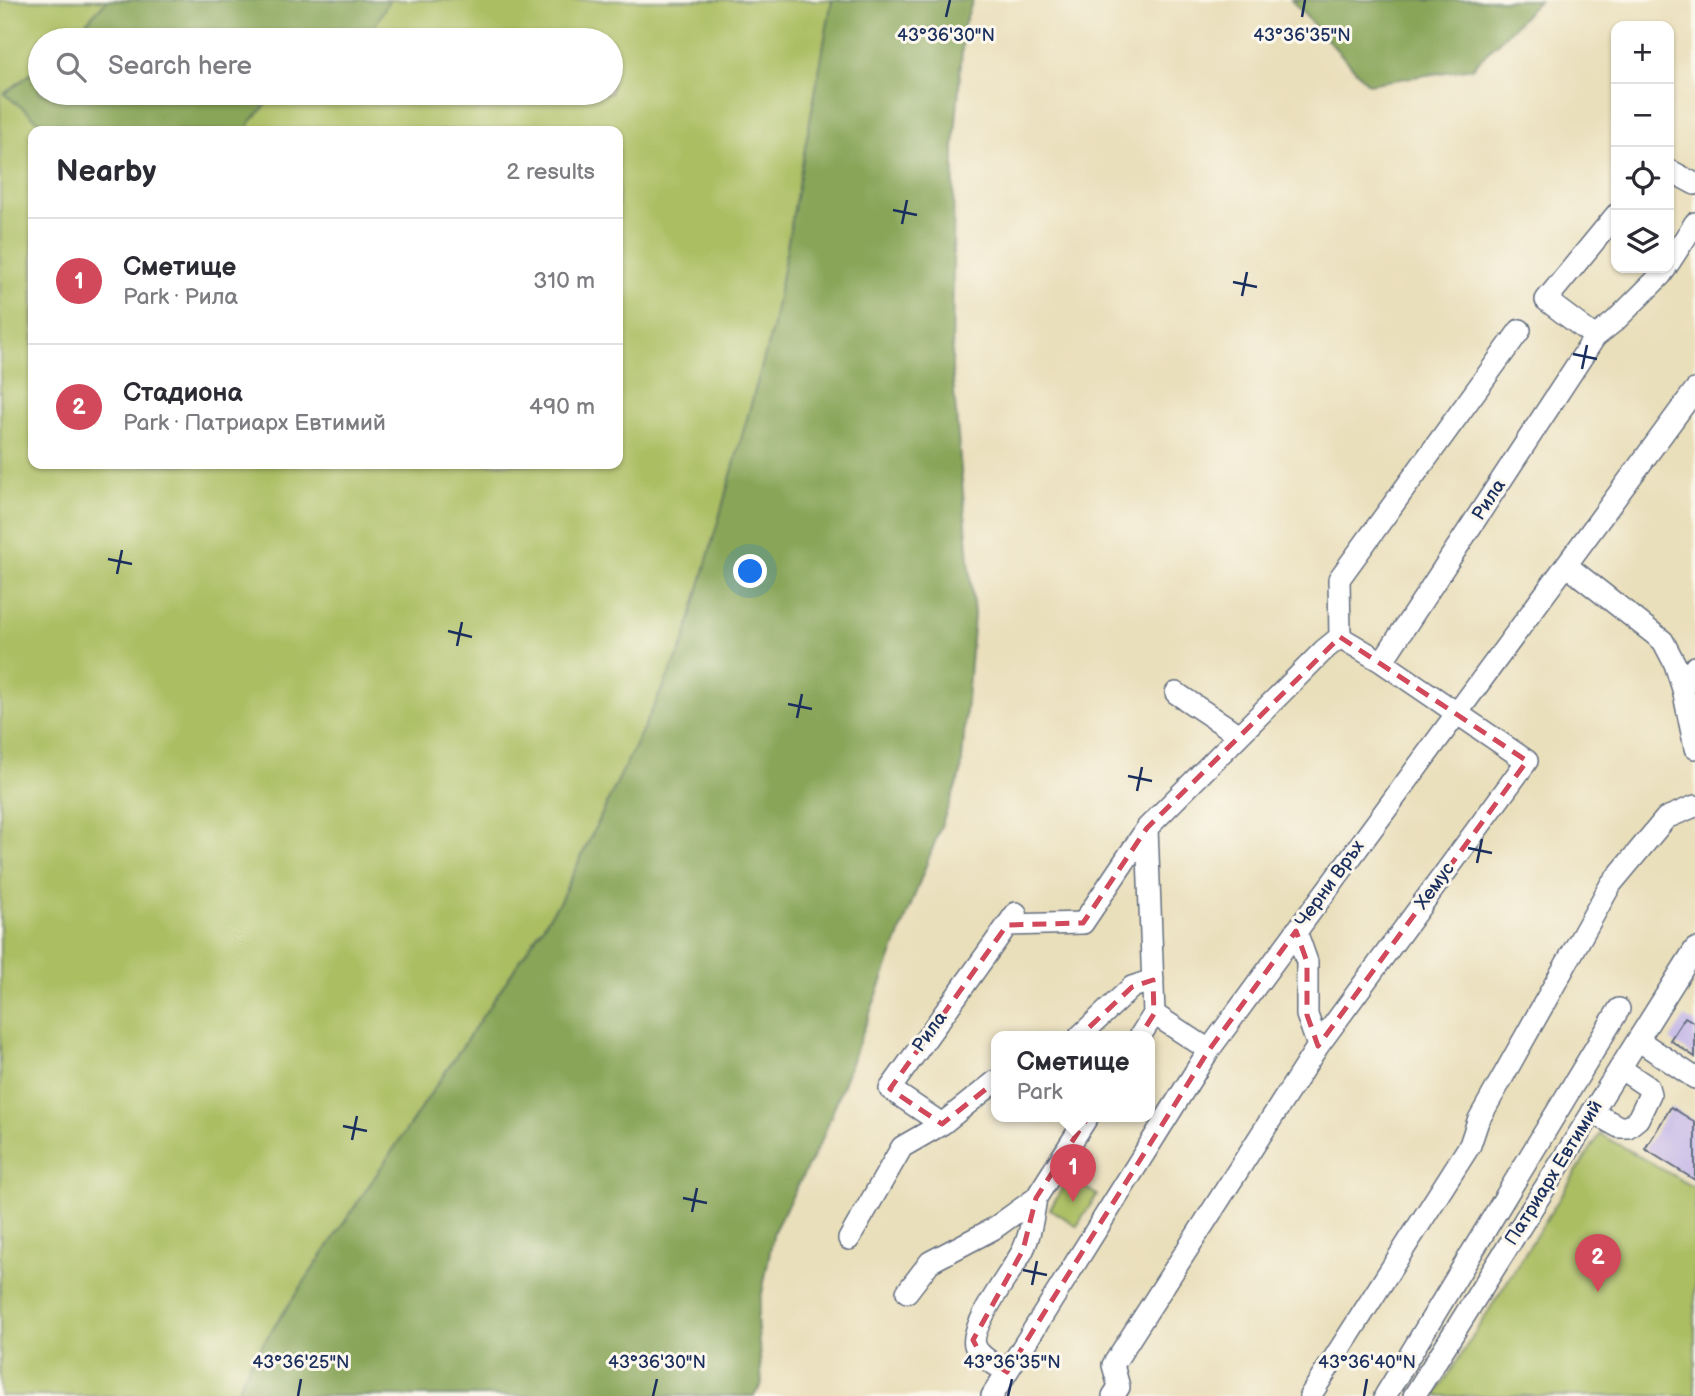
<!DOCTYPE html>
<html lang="en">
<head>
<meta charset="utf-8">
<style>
	body { margin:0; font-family:"Balsamiq Sans",sans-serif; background:#f7f7f7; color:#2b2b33 }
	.controls { position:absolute; right:21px; top:21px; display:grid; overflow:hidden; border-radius:14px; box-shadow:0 2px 5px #0004 }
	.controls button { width:63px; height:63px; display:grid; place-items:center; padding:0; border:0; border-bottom:2px solid #e1e1e2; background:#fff; color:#2b2b33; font:35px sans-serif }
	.you { position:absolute; left:751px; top:572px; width:24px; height:24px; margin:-18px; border:5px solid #fff; border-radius:50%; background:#1a73e8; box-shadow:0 0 0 10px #1a73e833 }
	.badge { display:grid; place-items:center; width:46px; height:46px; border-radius:50%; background:#d1495b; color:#fff; font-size:23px; font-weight:700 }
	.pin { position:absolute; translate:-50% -58px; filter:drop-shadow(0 2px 4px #0008) }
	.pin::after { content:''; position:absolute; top:37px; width:24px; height:21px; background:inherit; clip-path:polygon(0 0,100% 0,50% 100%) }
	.popup { position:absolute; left:991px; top:1031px; width:164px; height:91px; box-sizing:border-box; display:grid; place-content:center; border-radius:14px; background:#fff; filter:drop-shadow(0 2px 5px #0005); font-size:23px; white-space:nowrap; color:#7c7c81 }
	.popup b { font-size:26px; color:#2b2b33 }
	.popup::after { content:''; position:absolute; left:50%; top:100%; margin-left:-14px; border:14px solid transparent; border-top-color:#fff }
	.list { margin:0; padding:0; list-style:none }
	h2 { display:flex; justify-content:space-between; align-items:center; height:91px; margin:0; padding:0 28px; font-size:30px }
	h2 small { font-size:23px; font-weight:400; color:#7c7c81 }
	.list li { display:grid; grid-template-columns:46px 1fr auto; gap:21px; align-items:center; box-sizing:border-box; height:126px; padding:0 28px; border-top:2px solid #e1e1e2 }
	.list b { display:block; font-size:26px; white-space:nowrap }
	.list p { margin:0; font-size:23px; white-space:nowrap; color:#7c7c81 }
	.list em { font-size:23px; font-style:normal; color:#7c7c81 }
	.icon { flex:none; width:38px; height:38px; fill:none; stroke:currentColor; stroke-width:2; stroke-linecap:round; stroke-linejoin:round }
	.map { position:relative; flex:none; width:1695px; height:1396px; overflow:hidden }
	.search { position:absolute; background:#fff; box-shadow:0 2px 5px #0004; left:28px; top:28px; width:595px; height:77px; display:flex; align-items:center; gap:18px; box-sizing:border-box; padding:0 24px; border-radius:38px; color:#7c7c81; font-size:26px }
	.panel { position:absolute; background:#fff; box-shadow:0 2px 5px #0004; left:28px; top:126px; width:595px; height:343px; border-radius:14px }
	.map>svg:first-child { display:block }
	.green { fill:#abbe62; stroke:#637660; stroke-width:2 }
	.forest { fill:#88a558; stroke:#526a5b; stroke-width:2 }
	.building { fill:#c6b9e7 }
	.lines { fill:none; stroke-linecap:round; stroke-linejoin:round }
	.minor-casing { stroke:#636d7f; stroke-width:24 }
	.minor { stroke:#fff; stroke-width:21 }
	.marked { fill:none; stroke:#d1495b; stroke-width:5; stroke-dasharray:14 9; stroke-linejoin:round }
	.ticks { fill:none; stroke:#1b2f5e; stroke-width:2.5 }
	.labels { text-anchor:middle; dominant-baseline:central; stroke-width:6; stroke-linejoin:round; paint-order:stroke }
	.street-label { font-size:19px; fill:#1b2f5e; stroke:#fbf7ec }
	.ticks-label { font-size:18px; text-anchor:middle; fill:#1b2f5e; stroke:#fbf7ec; stroke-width:6; stroke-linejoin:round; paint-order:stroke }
</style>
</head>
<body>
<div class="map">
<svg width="1695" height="1396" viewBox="0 0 1695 1396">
	<rect width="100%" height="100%" fill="#fbf7ec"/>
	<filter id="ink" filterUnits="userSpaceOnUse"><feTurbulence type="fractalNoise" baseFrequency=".0143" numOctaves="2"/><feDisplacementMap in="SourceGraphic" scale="14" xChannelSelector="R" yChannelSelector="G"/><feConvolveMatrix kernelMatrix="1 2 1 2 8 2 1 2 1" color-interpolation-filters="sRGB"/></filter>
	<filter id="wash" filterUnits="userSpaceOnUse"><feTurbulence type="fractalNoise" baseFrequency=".00686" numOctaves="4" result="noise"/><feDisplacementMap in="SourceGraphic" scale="28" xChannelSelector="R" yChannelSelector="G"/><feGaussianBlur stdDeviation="1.57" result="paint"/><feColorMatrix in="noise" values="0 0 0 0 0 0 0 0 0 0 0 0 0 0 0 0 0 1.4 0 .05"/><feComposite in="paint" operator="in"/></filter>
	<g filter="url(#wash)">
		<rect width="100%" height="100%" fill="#eadfbb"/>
		<path class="green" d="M0,0H107L70,40H40V67L5,93L28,112L49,131H33V464H618V131H246L251,121L277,93H611V40H356L373,29L388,0H832L772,330L683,646L560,901L250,1363L235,1396H0Z
			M1600,1134L1695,1188V1396H1435Z
			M1069,1177L1097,1195L1077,1226L1050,1209Z"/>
		<path class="forest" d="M107,0H388L389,1L373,29L356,40H70Z
			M832,0H973L964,25L954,148L952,369L974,615L961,773L823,1137L774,1231L757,1319L762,1384L754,1396H235L250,1363L560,901L683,646L772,330Z
			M1291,0H1540L1472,68L1368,84Z
			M40,67V93H277L251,121L246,131H49L28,112L4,94Z"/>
		<g id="blocks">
			<path class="building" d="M1685,1017L1695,1023V1057L1670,1040Z
				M1671,1107L1695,1122V1180L1645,1149Z"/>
		</g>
	</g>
	<g filter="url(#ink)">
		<use href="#blocks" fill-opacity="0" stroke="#636d7f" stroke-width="2"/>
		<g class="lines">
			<defs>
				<path id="minor" d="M1669,170L1695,184
					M1616,215L1546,300L1595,337L1615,321L1661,275L1666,268
					M1669,263L1695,223
					M1566,565L1663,641L1675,664L1683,689L1695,748
					M1340,637L1339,579L1520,330
					M1382,662L1595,337
					M1683,689L1695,667
					M1176,693L1239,735
					M1007,925L1083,923L1147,828
					M1296,931L1307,962V1015L1318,1046
					M1154,1014L1147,828L1324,650L1340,637
					M1080,1036L1132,987L1153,980
					M1140,1036L1154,1014L1209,1050
					M1638,1040L1695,1078
					M1592,1112L1619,1127H1628L1638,1119L1650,1094L1648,1087L1620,1068
					M942,1124L890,1089L1016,913
					M849,1239L902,1147L942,1124L996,1081
					M907,1292L930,1262L993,1229L1036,1198L1088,1116
					M1007,1372C997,1365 979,1358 975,1345C969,1326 1014,1269 1023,1250C1031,1234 1033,1215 1036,1198
					M992,1396L1209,1050L1695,390
					M1113,1396L1119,1387L1113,1365L1318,1046L1527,761L1382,662L1340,637
					M1310,1396L1470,1145L1478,1121L1611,884L1666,818L1695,806
					M1385,1396L1619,1009
					M1414,1396L1695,949"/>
			</defs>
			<use href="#minor" class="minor-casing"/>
			<use href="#minor" class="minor"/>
		</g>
	</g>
	<path class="marked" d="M1340,637L1527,761L1318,1046L1307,1015V962L1296,931L1209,1050L1007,1372L981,1355L973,1340L1023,1250L1036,1198L1154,1014L1153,980L1132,987L1066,1049L1020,1062L942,1124L890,1089L1007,925L1083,923L1147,828Z"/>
	<path class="ticks" d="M946,17L950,0M1302,17L1305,0M893,210L917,215M902,224L907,200M1233,282L1257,287M1242,296L1247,272M1573,354L1597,359M1582,369L1587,345M108,559L132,564M117,574L122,550M448,631L472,637M457,646L462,622M788,704L812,709M797,718L802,694M1128,776L1152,781M1137,791L1142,767M1468,848L1492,853M1477,863L1482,839M343,1126L367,1131M352,1140L357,1116M683,1198L707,1203M692,1212L697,1188M1023,1270L1047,1275M1032,1285L1037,1261M298,1396L301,1379M653,1396L657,1379M1008,1396L1012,1379M1364,1396L1367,1379"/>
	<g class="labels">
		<g class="street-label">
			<text transform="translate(1489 500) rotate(-57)">Рила</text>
			<text transform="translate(1330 884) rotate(-54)">Черни Връх</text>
			<text transform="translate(1435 886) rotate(-54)">Хемус</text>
			<text transform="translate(930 1032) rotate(-54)">Рила</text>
			<text transform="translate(1554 1173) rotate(-58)">Патриарх Евтимий</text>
		</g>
	</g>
	<g class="ticks-label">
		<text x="946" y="41">43°36'30"N</text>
		<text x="1302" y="41">43°36'35"N</text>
		<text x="301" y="1368">43°36'25"N</text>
		<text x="657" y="1368">43°36'30"N</text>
		<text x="1012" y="1368">43°36'35"N</text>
		<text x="1367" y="1368">43°36'40"N</text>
	</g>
</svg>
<div class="controls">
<button>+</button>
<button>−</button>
<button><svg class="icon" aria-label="locate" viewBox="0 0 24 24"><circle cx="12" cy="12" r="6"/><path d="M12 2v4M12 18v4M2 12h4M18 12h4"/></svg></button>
<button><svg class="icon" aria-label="layers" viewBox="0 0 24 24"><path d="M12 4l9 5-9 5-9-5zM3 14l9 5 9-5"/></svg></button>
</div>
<div class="you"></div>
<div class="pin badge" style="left:1073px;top:1202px">1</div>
<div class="popup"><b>Сметище</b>Park</div>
<div class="pin badge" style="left:1598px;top:1292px">2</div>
<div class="search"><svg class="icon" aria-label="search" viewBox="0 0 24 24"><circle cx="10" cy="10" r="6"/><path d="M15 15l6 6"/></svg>Search here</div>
<section class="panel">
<h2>Nearby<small>2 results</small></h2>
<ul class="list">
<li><span class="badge">1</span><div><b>Сметище</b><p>Park · Рила</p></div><em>310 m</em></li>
<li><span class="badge">2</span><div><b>Стадиона</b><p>Park · Патриарх Евтимий</p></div><em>490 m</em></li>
</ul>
</section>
</div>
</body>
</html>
